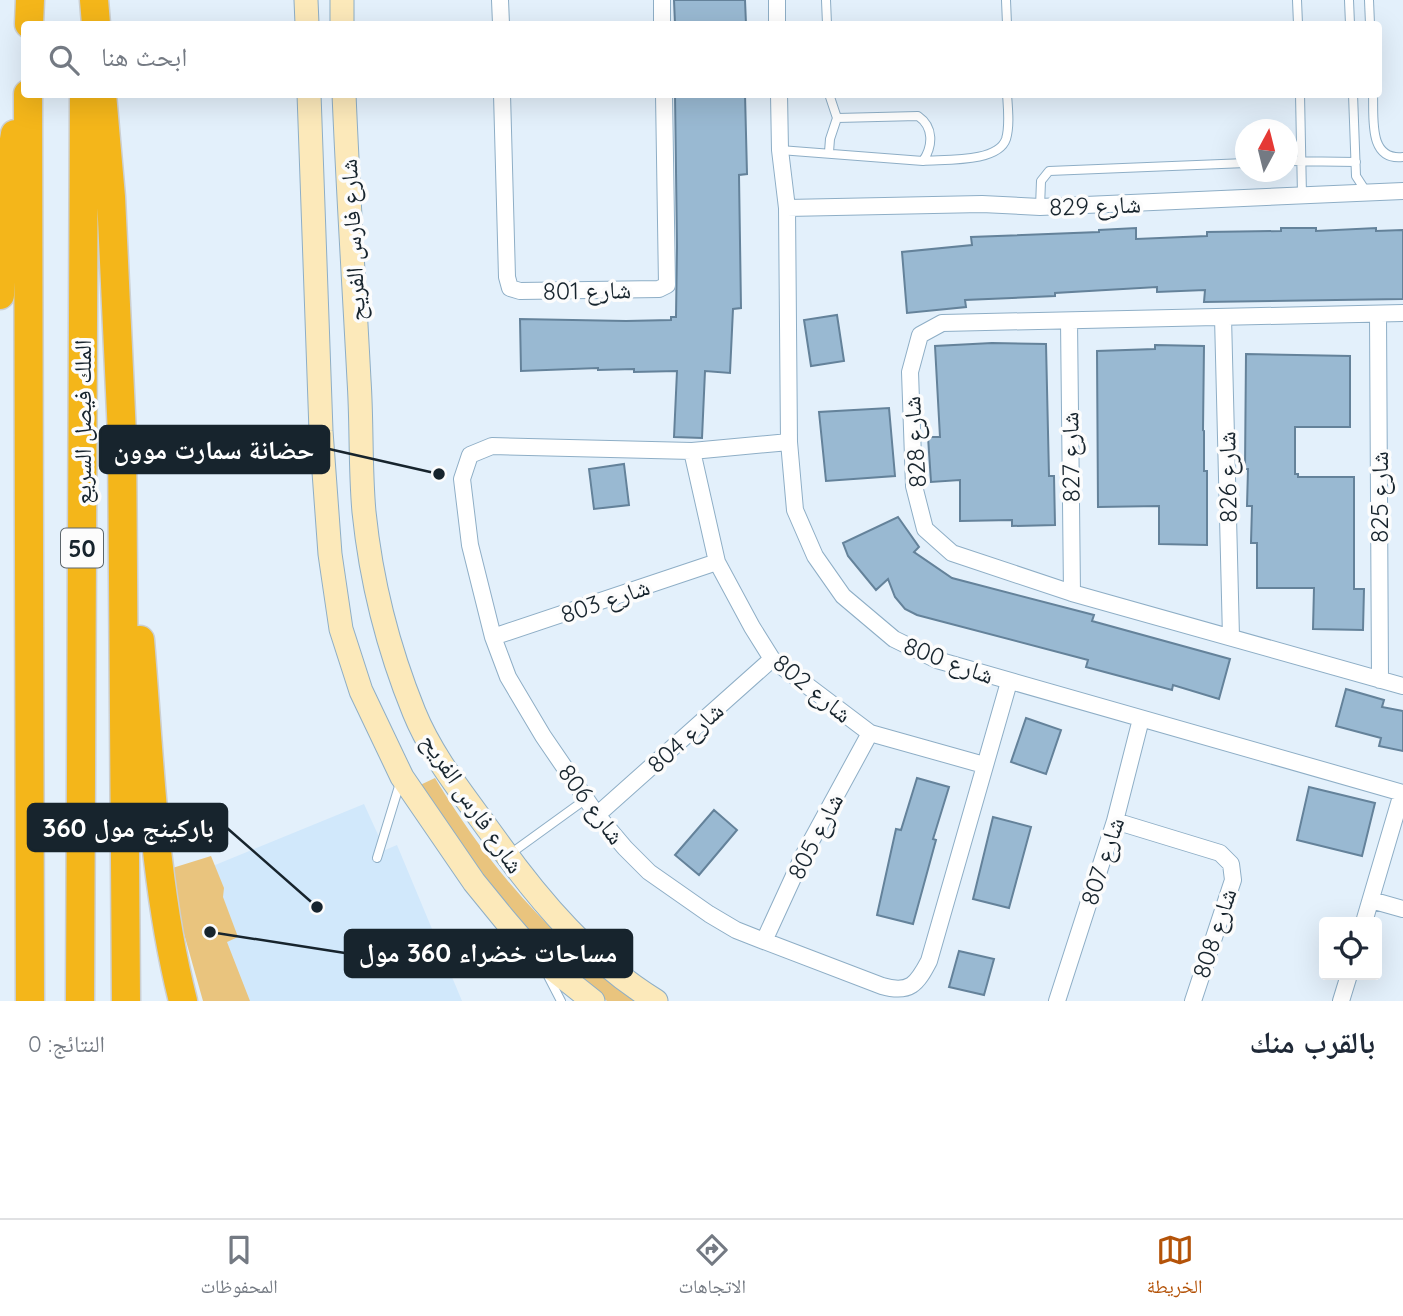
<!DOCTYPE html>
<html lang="ar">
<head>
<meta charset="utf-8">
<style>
	body { margin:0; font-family:Quicksand,"Noto Naskh Arabic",sans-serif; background:#f6f6f7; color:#1f2937; direction:rtl }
	.controls { position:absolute; right:21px; bottom:21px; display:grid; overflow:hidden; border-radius:7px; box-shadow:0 7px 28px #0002 }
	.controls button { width:63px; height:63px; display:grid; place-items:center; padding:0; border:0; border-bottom:2px solid #e0e1e3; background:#fff; color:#1f2937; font:35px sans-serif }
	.compass { position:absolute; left:1235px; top:119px; width:63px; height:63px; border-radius:50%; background:#fff; box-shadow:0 7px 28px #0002; rotate:7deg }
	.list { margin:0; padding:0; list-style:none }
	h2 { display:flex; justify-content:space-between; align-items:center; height:91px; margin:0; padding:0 28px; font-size:30px }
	h2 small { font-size:23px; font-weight:400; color:#747a83 }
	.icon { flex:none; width:38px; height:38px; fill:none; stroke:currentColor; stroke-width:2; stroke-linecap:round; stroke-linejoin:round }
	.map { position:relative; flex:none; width:1403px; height:1001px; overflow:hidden; direction:ltr }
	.search { position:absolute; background:#fff; box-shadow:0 7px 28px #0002; left:21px; right:21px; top:21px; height:77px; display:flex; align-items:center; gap:18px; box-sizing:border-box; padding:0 24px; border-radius:7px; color:#747a83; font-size:26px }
	.sheet { height:217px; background:#fff }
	nav { display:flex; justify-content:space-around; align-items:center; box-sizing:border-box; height:98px; border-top:2px solid #e0e1e3; background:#fff; font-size:19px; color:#747a83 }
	nav a { display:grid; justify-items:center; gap:4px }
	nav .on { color:#b45309 }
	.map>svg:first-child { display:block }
	.built { fill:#d1e8fb }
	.green { fill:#e9c47e }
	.building { fill:#99b9d2; stroke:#64829a; stroke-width:2 }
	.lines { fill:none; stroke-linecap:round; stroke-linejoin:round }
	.lane-casing { stroke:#8eaec6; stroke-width:10 }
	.street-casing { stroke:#8eaec6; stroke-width:18 }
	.secondary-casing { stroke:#8eaec6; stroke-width:25 }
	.highway-casing { stroke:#cccfd1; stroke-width:31 }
	.lane { stroke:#fff; stroke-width:8 }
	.street { stroke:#fff; stroke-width:16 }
	.secondary { stroke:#fce9ba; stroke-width:23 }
	.highway { stroke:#f4b61a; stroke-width:28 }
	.labels { text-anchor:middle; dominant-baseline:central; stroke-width:7; stroke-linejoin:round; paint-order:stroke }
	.shield { fill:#fcfcfc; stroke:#5c656b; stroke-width:2 }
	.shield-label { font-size:23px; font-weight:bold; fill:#17242d }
	.street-label { font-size:24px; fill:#17242d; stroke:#fcfcfc }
	.leader { fill:none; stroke:#17242d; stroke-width:2.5 }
	.callout-dot { fill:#17242d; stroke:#fcfcfc; stroke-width:2.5 }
	.callout { fill:#17242d; stroke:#17242d; stroke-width:2.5 }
	.callout-label { font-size:26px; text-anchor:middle; font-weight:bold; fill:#fff }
</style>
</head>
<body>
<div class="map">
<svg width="1403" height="1001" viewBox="0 0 1403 1001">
	<rect width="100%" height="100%" fill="#e3f0fb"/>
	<path class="built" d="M364,804L385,850L397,845L462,1001H248L198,872Z"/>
	<path class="green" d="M435,778C490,869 552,939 638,1001H607L545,949L510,914L418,786Z
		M211,856L224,888L223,897L238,937L227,942L250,1001H203L166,870Z"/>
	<path class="building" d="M674,0H745L746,24H675Z
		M675,94H745L747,174L739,175L741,308L733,309L730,373L705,371L702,438L674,437L677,371L634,372V369L598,370V368L521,371L520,319L626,321L671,320V317H676L677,247Z
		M1136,228V239L1207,236V232L1281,231V228H1316V231L1376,228V231L1403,230V299L1204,302L1205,290L1157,292V287L1055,293V296L965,300L966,307L907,313L902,252L972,245L971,237L1099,232V230Z
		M837,315L844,361L811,366L804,320Z
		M992,343L1046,344L1049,476H1054L1055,525L1012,526V520L960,521V480L931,482L928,437H940L935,346Z
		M1155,345L1204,346L1203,430L1204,431V471H1207V545L1159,544V506L1098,507L1097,351L1155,349Z
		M1246,354L1350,356V427H1295V474H1298V477H1354V589H1364L1363,630L1313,629L1314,588H1257V543H1251L1252,506H1247L1248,469H1245Z
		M889,408L895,476L826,481L819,412Z
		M624,464L629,505L594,509L589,469Z
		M898,517L919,547L914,552L952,578L1094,615L1092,621L1230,659L1219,699L1173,685L1172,690L1086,667L1088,660L917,615L905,609L895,597L888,579L876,590L848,556L843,543Z
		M1346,689L1384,700L1382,707L1403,711V751L1379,746L1381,738L1336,726Z
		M1026,718L1061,730L1046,774L1011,762Z
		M917,778L949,787L933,839L936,840L913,924L877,915L896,829L901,830Z
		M1309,787L1375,803L1362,856L1297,840Z
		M714,810L737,830L699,875L675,855Z
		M993,817L1031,827L1009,908L973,899Z
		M959,951L994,959L984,995L949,987Z"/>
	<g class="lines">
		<defs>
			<path id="lane" d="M826,0L827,24
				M1006,0L1007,24
				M1297,0L1298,24
				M1349,0L1350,24
				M1369,0L1370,24
				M829,94L837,118L830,139L829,152
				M1300,94L1302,196
				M1353,94L1356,176L1367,193
				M1373,94C1374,118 1368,161 1403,157
				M780,150L923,161C933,146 934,127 918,116L837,118
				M923,161C944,159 998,163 1006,139C1010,126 1008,109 1007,94
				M1288,161L1356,162
				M1040,207L1041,181L1049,171L1246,163
				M510,854L586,799
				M377,858L400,783
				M548,976L561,1001"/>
			<path id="street" d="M500,0L501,24
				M662,0V24
				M777,0V24
				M502,94L507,277L510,288L520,291L659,289L667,285L664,94
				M779,94L780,150L787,208L789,442L795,510L815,556L843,596L894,639L937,660L1403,793
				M787,208L982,204L1040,207L1403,191
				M1403,313L942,323L920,335L910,372L914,486L925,529L952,553L1072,593L1403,686
				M1378,314L1380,680
				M1223,317L1231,637
				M1069,321L1072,593
				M789,442L692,451L492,446L470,455L462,479L470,545L493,637L508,677L543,736L597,815L625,848L649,872L709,914L736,930L764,941L882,986C910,994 917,984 929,961L1009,682
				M692,451L717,562L752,627L772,659L870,733L984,765
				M493,637L717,562
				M597,815L772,659
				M1115,821L1220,853L1231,864L1233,880L1193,1001
				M1371,900L1403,909
				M1364,922L1402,793
				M764,941L803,856L870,733
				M1057,1001L1115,821L1141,719
				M1341,1001L1349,975"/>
			<path id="secondary" d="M306,0L307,24
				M342,24V0
				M309,94L321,431L330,554L341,629L361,691L402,777L474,882L505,920L535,955L593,1001
				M344,94C348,190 354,285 359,380C362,424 360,468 364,512C371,580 388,648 414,712C433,759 467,799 496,840C540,902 591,961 656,1001"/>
			<path id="highway" d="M94,0L96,24
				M29,24L30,0
				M28,94L30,1001
				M102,94L111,197L122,435L126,1001
				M0,295L3,202L15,134
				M140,640C150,760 153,883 183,1001
				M80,1001L84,94"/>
		</defs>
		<use href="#lane" class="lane-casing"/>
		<use href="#street" class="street-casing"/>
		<use href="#secondary" class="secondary-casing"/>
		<use href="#highway" class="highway-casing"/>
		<use href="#lane" class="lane"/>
		<use href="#street" class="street"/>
		<use href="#secondary" class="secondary"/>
		<use href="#highway" class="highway"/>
	</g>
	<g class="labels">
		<rect class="shield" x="61" y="528.5" width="42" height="39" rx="5"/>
		<g class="shield-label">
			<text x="82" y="548">50</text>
		</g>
		<g class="street-label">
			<text transform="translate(1095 205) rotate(-2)">شارع 829</text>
			<text transform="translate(352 240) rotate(-93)">شارع فارس الفريح</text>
			<text transform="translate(587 290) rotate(-1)">شارع 801</text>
			<text transform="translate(82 422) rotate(-90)">الملك فيصل السريع</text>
			<text transform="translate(914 442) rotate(-94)">شارع 828</text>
			<text transform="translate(1070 457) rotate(-91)">شارع 827</text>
			<text transform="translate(1227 477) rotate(-91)">شارع 826</text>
			<text transform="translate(1379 497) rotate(-90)">شارع 825</text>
			<text transform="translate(605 600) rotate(-19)">شارع 803</text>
			<text transform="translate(949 660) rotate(20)">شارع 800</text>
			<text transform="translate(813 688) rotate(39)">شارع 802</text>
			<text transform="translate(685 737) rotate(-42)">شارع 804</text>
			<text transform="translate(473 803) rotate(56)">شارع فارس الفريح</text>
			<text transform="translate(592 804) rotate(53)">شارع 806</text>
			<text transform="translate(815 836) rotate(-63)">شارع 805</text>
			<text transform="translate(1102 861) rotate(-72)">شارع 807</text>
			<text transform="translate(1214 933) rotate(-72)">شارع 808</text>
		</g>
	</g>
	<path class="leader" d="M439 474L329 449M317 907L227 828M210 932L345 953"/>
	<g class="callout-dot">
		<circle cx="439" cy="474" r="7"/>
		<circle cx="317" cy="907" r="7"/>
		<circle cx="210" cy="932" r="7"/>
	</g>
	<g class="callout">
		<rect x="100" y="426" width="229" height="47" rx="7"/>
		<rect x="28" y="804" width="199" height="47" rx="7"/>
		<rect x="345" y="930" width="287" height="47" rx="7"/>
	</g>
	<g class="callout-label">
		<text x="214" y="459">حضانة سمارت موون</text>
		<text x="128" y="837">باركينج مول 360</text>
		<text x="488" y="962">مساحات خضراء 360 مول</text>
	</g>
</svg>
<div class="controls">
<button><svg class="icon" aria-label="locate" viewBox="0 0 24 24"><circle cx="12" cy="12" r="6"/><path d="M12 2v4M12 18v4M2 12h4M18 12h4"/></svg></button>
</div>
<svg class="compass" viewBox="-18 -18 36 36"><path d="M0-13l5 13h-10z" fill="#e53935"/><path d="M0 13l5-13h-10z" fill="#747a83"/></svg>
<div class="search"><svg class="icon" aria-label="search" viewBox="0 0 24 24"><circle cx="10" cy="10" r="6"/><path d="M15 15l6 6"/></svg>ابحث هنا</div>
</div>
<section class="sheet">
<h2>بالقرب منك<small>النتائج: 0</small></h2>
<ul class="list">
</ul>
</section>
<nav>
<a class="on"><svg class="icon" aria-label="map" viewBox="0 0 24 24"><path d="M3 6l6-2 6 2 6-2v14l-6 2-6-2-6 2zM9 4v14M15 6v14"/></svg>الخريطة</a>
<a><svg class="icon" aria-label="directions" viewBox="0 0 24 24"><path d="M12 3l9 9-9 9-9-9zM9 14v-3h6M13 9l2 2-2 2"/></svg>الاتجاهات</a>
<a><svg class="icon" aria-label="saved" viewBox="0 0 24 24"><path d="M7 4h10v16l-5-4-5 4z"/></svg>المحفوظات</a>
</nav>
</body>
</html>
